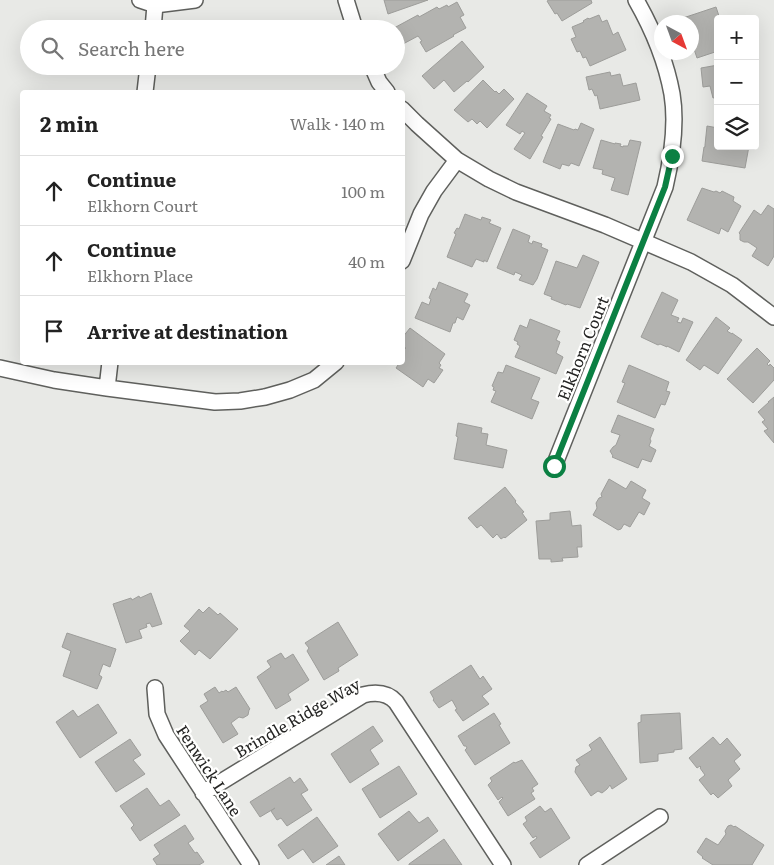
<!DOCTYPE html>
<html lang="en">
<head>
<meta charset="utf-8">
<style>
	body { margin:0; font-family:Literata,serif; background:#f2f2f2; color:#222 }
	.controls { position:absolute; right:15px; top:15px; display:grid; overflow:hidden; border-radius:5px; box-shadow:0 5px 20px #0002 }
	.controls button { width:45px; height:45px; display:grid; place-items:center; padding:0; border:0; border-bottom:1px solid #e0e0e0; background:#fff; color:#222; font:25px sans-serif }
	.compass { position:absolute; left:654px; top:15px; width:45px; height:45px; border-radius:50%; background:#fff; box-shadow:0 5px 20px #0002; rotate:139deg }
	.stop { position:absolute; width:15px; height:15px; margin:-11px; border:4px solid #0b8043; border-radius:50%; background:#fff }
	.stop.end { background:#0b8043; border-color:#fff; box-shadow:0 1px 5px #0008 }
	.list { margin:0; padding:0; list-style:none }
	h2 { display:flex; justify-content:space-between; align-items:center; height:65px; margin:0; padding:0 20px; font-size:21px }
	h2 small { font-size:16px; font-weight:400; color:#767676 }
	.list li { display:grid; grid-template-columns:32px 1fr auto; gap:15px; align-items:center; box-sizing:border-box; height:70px; padding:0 20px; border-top:1px solid #e0e0e0 }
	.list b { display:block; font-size:19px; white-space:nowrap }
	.list p { margin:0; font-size:16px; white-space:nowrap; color:#767676 }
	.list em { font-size:16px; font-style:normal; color:#767676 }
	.icon { flex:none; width:28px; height:28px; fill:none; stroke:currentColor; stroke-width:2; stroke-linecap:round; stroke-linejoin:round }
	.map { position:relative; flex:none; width:774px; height:865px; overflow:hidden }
	.search { position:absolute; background:#fff; box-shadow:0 5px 20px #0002; left:20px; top:20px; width:385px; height:55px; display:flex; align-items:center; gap:12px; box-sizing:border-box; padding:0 18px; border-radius:28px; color:#767676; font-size:19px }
	.panel { position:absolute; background:#fff; box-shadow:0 5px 20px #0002; left:20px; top:90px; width:385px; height:275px; border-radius:5px }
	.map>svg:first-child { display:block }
	.building { fill:#b3b3b0; stroke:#9d9d9a }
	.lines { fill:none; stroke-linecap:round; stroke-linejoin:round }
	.minor-casing { stroke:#5f605d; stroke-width:18 }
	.minor { stroke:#fff; stroke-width:15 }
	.route { stroke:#0b8043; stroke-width:6 }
	.labels { text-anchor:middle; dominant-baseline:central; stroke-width:4.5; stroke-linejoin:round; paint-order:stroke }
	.street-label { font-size:16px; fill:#242423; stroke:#fffffe }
</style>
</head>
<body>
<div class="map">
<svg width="774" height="865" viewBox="0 0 774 865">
	<rect width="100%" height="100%" fill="#e8e9e6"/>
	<path class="building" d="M384,0H428L388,14Z
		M549,0H591L592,3L562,21L557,13L555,14L547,1Z
		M457,2L464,15L460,17L466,28L453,35L454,36L426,52L420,42L422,41L418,36L403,44L396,33V29L394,28L418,15L419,17L437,7L439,9L447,5L448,7Z
		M716,7L720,19H718V51L697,58L692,43V35H693H692V22H685L683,18Z
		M599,15L602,22L607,20L613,35L618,32L626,50L590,66L586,57L583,58L580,51L577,52L571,39L576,37L572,27L584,22L583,21L588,18L589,19Z
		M462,41L484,67L468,82L467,81L454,92L444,80L434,89L422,76Z
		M718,65V104L717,97L713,98L710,86L703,87L701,68Z
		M610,72L611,76L620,74L623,86L636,83L640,100L600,109L597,95L595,96L592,89L589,90L586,77Z
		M483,80L495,92L496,91L499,94L504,89L514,99L487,128L480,121L477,124L472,119L468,122L454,110Z
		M527,93L547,106L544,111L551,115L549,118L551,119L541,136L543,137L530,159L514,149L525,133L522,131L520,134L506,125Z
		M581,123L594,129L579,166L571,163L569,166L562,164L560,169L543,162L558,124L574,130L575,129L578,130Z
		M707,126L718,128V146H749L745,168L702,161L704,147H705V145Z
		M601,140L615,144V143L621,144L620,146L623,147V146H628L630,140L641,142L628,195L611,190L615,178L602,174L603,170L593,168Z
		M702,188L714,192L716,191L720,193L722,191L734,197L733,201L741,206L728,232L721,228L719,234L687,220Z
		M768,205L774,209V256L768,266L752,256L757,248L748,242H744L740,240V234L739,233L754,210L761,215Z
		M465,214L481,220L482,217L491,220L489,223L501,228L487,262L484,260V262L476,259L472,267L447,257L456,234L454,233L457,228L459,229Z
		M513,229L530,236L528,242L532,244L533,241L542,244L541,247L548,250L537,279L533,285L519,280L522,275L515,272L514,275L497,268Z
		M583,255L599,262L580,308L567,304L566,305L551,299L552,297L544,294L556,261L577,268Z
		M439,282L468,294L464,302L470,305L463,320L457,317L455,323H453L450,332L415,318L422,302L429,305L431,299L429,298L433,288L436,290Z
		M662,292L678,300L671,315L679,318L677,322L681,323L683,318L693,322L679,352L667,346V347L660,344L658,345L641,337Z
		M716,317L730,328L727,331L732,334V333L742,340L718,374L704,365L700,370L686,360Z
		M530,319L560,331L556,340L560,342L556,353L563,357L556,374L515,357L520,346L517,344L518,342L514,340L520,325L527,328Z
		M410,328L445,354L439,363L441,365L439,368L443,370L434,383L428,379L423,387L396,368L400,362H402V352L406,348L402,345V338Z
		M757,348L770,361L767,364L769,366L770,364L774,368V380L753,403L727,379Z
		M506,365L540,378L531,399L539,402L532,419L491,402L496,391L493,390L494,387L492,386L498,372L503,373Z
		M629,365L669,382L666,391L670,392L665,405L661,404L655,418L617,402L625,383L622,382Z
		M774,397V443L764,431L768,429L762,422L765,420L758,412L769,402H768Z
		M618,415L654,429L650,439L651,441L649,446L656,450L651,462L642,459L638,468L612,457L613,456L610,451L613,447L616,445L620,435L611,432Z
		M458,423L482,428L481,433L488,434L486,445L507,450L503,468L454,459L458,437L456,436Z
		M609,479L626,489L631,481L646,490L642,498L650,503L644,515L639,512L630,527L624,524L621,529L618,530L593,515L597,508L596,503L599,498L602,497L601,494Z
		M505,487L516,501L515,502L524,512L522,513L527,520L505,538L504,537L501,539L497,534L493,538L481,525L477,528L468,518Z
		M570,511L572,526L581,525L582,547H577L578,557L562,558L563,561L551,562V559H539L536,521L550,520V513Z
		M151,593L162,624L152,627L150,623L146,624L147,627L139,630L142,638L126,643L113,604L131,598L132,600L139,596L140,598Z
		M209,607L218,615L220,613L238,629L210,659L199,650L195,655L180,641L190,631L184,626L199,609L203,613Z
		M338,622L358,655L338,668L339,671L324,680L307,651L309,648L305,643Z
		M67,633L116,649L110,667L103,664L99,675L102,677L97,689L63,676L71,651L62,647Z
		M281,653L285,659L293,654L309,680L288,694L291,700L276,709L257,677L271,667L267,661Z
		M471,665L480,679L483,676L492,689L482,696L489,704L463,721L455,710L457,709L452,700L439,708L433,700L434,699L430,692Z
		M215,687L219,693L222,691L223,692L226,690L228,692L236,687L250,709L249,710L248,715L243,718L239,717L231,723L238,734L223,743L200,706L208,701L204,694Z
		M98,704L117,733L80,758L56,722L73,710L78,717Z
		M494,713L501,724L499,725L510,743L475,765L465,750L467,748L466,746H464L458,736Z
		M680,713L682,749L674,750V752L658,754V761L640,763L638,723L641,722V715Z
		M373,726L383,741L370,750L379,764L350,783L331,754Z
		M600,737L627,779L612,789L610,785L607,789L602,793L598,791L591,796L575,772L576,767L580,765L576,760L592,750L589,745Z
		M713,737L720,745L727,738L741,755L734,761L740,769L728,780L732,786L718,798L713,793L711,795L699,780L705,775L700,768L701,767L700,766L697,768L689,758Z
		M130,739L141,755L133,760L145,774L116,792L95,762Z
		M522,760L538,784L532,788L534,791L531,793L535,799L508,816L499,802L503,798L502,797L498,800L488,785L492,781L490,778L514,762L515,763Z
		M399,766L417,794L380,818L362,789Z
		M290,777L294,783L300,778L308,790L301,794L312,810L287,826L281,818L277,820L271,811L275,808L260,817L250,802Z
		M147,788L160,806L169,800L180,815L140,841L131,828L134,825L120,806Z
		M540,806L545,812L551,808L570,838L540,858L530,843L537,838L536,836L533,838L523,824L527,821L525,817Z
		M409,811L419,823L428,817L438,831L398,861L378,834Z
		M317,817L338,846L313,863L303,849L288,859L278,845Z
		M185,825L194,839L188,843L195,853L197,852L204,862L199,865H157L153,859L160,854L154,845Z
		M731,825L734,827L735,826L764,845L752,865H713L702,858L703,857L697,852L706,838L718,845L726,834L725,831L728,826Z
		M444,839L462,865H409V864Z
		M339,856L345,865H326Z"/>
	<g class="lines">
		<defs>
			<path id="minor" d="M140,0L155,5L195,0
				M346,0L355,29
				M153,29L155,5
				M372,66L379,82L387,92
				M145,92L148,66
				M402,109L417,124L457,160L489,179L516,192L605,225L691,262L732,285L774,317
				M402,261L421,214L434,191L457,160
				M0,368L54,380L107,388L215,402L240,401L265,397L290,390L314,380L336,362
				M107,388L110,362
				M554,466L665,187C672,157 677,124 672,94C666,61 652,28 636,0
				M155,688L157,714L166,735L251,865
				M203,793L363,695C375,692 387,692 396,702L503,865
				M587,865L660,817"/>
		</defs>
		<use href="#minor" class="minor-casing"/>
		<use href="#minor" class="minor"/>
	</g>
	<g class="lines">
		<path class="route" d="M554,466L665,187L672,156"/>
	</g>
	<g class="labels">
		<g class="street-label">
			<text transform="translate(582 348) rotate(-68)">Elkhorn Court</text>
			<text transform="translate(297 717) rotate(-30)">Brindle Ridge Way</text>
			<text transform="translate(210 770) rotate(57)">Fenwick Lane</text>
		</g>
	</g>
</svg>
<div class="controls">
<button>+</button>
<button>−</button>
<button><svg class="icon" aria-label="layers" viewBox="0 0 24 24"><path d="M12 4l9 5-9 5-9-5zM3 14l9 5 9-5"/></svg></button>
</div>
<svg class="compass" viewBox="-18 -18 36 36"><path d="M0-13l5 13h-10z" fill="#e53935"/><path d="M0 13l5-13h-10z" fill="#767676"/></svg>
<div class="stop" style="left:554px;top:466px"></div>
<div class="stop end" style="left:672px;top:156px"></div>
<div class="search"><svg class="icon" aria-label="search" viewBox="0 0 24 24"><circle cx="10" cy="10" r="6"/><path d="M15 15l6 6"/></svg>Search here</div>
<section class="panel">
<h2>2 min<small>Walk · 140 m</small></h2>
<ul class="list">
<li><svg class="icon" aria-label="ahead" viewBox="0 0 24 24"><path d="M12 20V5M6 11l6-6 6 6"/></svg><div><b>Continue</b><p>Elkhorn Court</p></div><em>100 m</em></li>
<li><svg class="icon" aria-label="ahead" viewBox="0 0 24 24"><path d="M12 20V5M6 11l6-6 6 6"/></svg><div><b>Continue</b><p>Elkhorn Place</p></div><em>40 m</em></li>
<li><svg class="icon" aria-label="arrive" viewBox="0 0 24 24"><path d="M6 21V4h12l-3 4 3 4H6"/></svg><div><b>Arrive at destination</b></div></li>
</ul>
</section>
</div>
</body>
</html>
